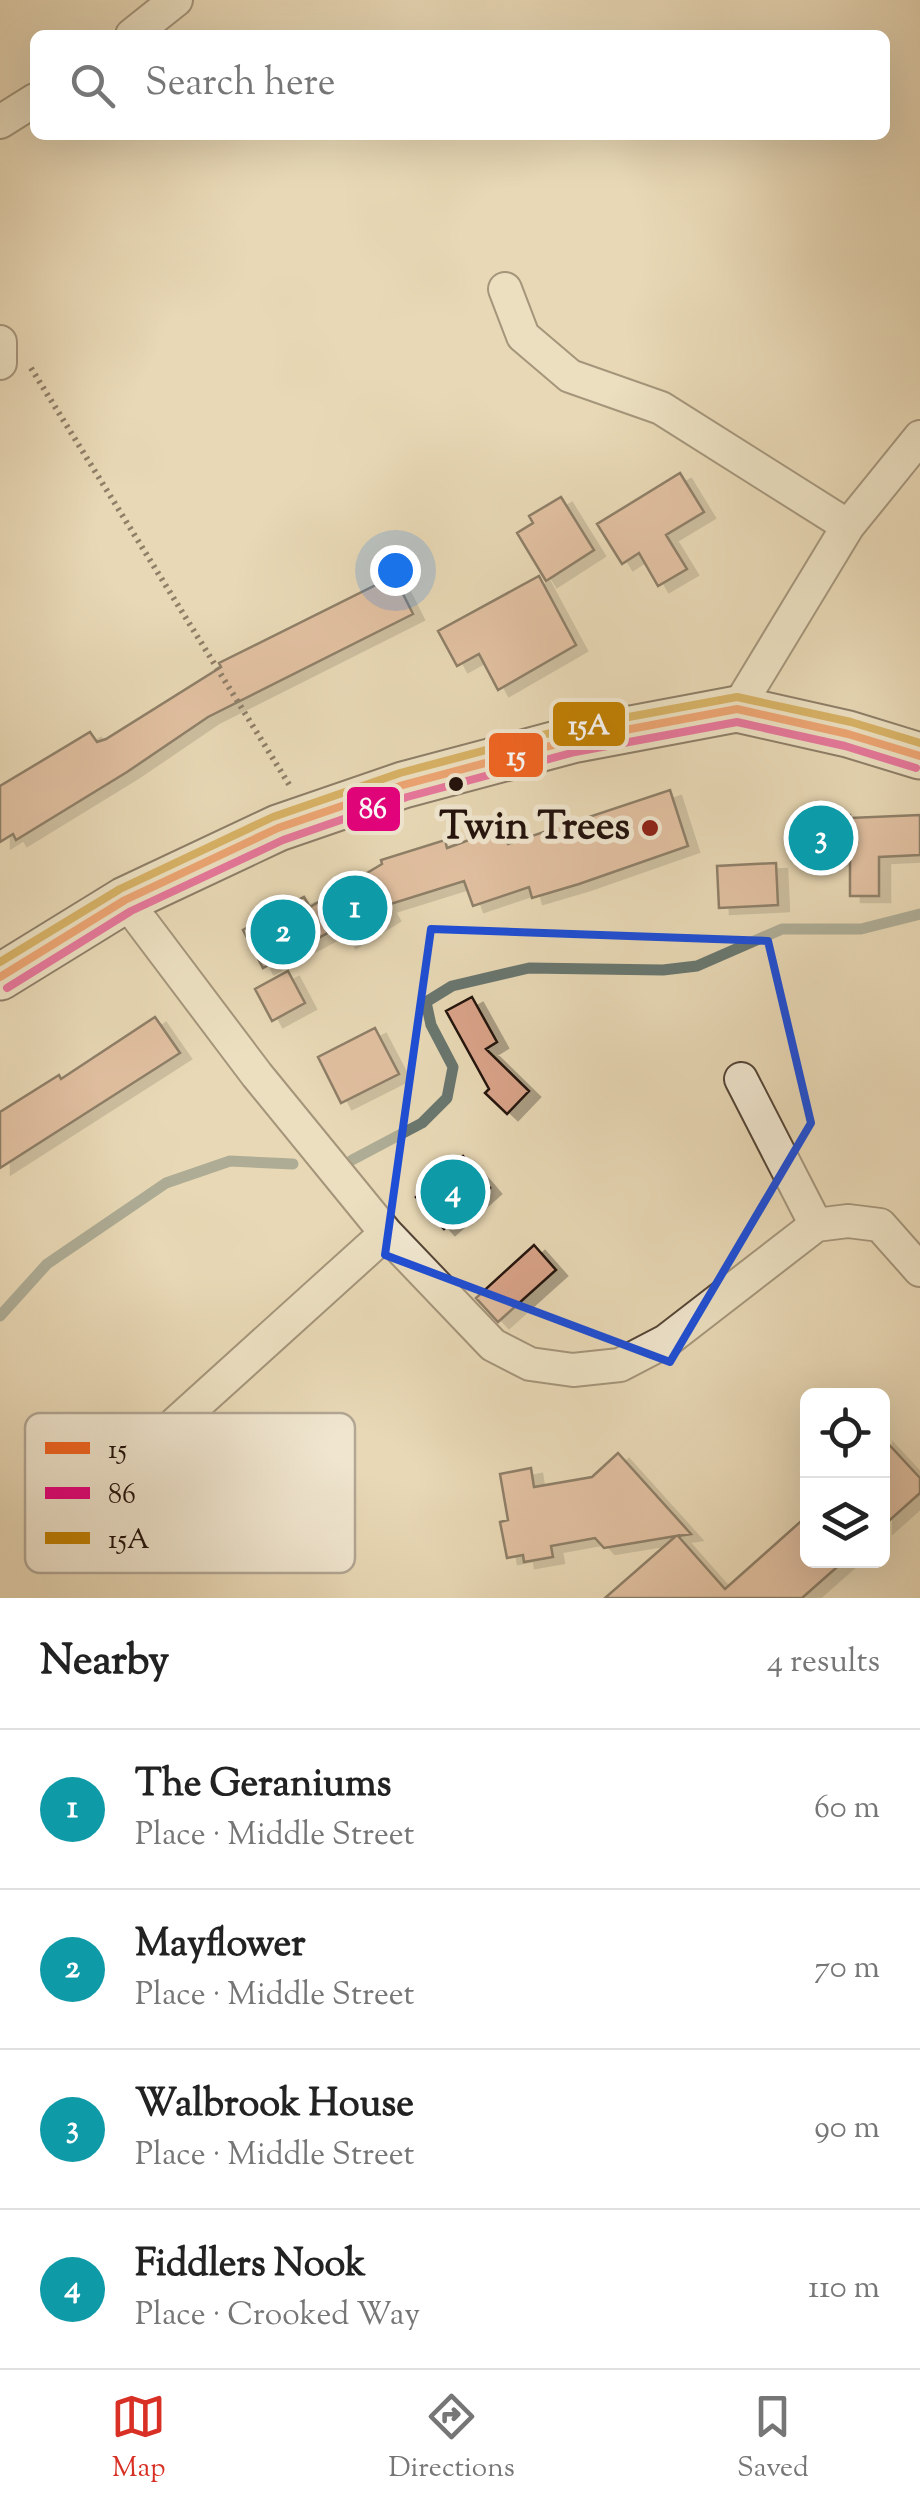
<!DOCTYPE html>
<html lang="en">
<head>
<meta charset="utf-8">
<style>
	body { margin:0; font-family:"Sorts Mill Goudy",serif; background:#f6f6f6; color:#222 }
	.controls { position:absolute; right:30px; bottom:30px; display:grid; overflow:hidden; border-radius:15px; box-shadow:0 10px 40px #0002 }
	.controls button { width:90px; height:90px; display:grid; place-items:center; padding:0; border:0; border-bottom:2px solid #e0e0e0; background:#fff; color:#222; font:50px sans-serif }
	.you { position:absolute; left:395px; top:570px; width:35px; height:35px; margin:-25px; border:8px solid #fff; border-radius:50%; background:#1a73e8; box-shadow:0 0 0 15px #1a73e833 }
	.badge { display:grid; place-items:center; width:65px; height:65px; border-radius:50%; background:#d93025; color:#fff; font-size:32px; font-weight:700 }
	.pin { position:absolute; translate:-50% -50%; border:5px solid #fff; box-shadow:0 2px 10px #0006 }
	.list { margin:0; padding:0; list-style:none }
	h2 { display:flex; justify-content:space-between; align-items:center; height:130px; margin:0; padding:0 40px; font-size:42px }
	h2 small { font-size:32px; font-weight:400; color:#767676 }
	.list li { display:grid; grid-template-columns:65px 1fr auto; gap:30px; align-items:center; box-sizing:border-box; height:160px; padding:0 40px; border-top:2px solid #e0e0e0 }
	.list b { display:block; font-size:38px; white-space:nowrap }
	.list p { margin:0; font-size:32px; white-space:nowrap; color:#767676 }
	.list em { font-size:32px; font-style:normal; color:#767676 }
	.icon { flex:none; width:55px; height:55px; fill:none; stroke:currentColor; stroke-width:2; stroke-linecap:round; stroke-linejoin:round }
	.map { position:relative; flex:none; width:920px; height:1598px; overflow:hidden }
	.search { position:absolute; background:#fff; box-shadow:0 10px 40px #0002; left:30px; right:30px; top:30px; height:110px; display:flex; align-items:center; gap:25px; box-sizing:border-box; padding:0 35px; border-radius:15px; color:#767676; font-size:38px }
	.sheet { height:770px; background:#fff }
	nav { display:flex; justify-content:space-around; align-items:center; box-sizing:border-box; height:140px; border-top:2px solid #e0e0e0; background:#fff; font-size:28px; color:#767676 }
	nav a { display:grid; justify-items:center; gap:5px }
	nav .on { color:#d93025 }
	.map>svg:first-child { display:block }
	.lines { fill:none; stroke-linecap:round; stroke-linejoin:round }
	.stream { stroke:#69766f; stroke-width:11 }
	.building { fill:#d9a389; stroke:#23120c; stroke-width:2.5; filter:url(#shadow) }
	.street-casing { stroke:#544436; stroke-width:36 }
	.secondary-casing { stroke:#23120c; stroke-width:49 }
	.path { stroke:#23120c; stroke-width:6; stroke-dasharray:2.5 5; stroke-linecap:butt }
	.street { stroke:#f0e6cf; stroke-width:32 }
	.secondary { stroke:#f0e6cf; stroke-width:45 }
	.bus-1-casing { stroke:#f0e6cf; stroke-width:15 }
	.bus-2-casing { stroke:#f0e6cf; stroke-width:15 }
	.bus-3-casing { stroke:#f0e6cf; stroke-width:15 }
	.bus-1 { stroke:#f26522; stroke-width:8 }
	.bus-2 { stroke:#e5007d; stroke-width:8 }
	.bus-3 { stroke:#c28103; stroke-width:8 }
	.marked { fill:none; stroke:#1d4ed8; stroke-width:8; stroke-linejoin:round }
	.bus-dot { fill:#23120c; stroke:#f0e6cf; stroke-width:4 }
	.poi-dot { fill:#8f2418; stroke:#f0e6cf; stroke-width:4 }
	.labels { text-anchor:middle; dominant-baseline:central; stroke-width:10; stroke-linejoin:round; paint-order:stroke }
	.poi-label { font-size:40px; font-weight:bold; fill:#23120c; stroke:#f0e6cf; text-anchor:end }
	.key { fill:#f0e6cf; stroke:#b2a694; stroke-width:2.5 }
	.key-label { font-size:28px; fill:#23120c }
	.line-badge { stroke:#f0e6cf; stroke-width:4 }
	.badge-label { font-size:28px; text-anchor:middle; font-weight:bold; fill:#fff }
</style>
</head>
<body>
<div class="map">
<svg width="920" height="1598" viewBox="0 0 920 1598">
	<defs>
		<filter id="shadow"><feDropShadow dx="11" dy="6" stdDeviation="0" flood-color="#0004"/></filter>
	</defs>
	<rect width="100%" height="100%" fill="#e8d8b5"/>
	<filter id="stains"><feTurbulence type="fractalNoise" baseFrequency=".002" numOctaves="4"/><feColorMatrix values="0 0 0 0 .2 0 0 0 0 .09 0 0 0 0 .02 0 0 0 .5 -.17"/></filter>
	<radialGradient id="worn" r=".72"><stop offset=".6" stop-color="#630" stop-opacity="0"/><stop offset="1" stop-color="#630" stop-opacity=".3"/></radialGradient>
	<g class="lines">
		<path class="stream" d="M352,1160L422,1123L447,1098L453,1067L431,1025L426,1002L452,986L529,968L663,970L697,966L782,929H861L920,914
			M0,1316L47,1264L166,1183L230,1161L293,1164"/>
	</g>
	<path class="building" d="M680,473L704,512L666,535L687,569L658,586L639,553L622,564L597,524Z
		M561,497L594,550L546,581L517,533L533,523L529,516Z
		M394,576L413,614L208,717L127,772L16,840L13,834L0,842V786L90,732L97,742L106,739L221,667L219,663Z
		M539,576L576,645L498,690L479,654L457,666L438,631Z
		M670,790L688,846L579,884L532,898L529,887L473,906L464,881L384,906L389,915L345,942L337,928L263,968L243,930L304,897L310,907L382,864L381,860L445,840L447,848L502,828L508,844Z
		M850,815V818L920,815V855L879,857V896H850V859L792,860L791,818Z
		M776,863L778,905L719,908L717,866Z
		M288,971L305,1003L272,1021L255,989Z
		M472,997L497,1042L486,1049L529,1091L507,1114L485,1093L489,1089L446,1011Z
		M155,1017L180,1053L0,1168V1112L59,1075L61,1079Z
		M375,1028L399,1074L341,1103L318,1057Z
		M463,1156L490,1188L444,1229L416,1197Z
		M534,1245L556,1270L498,1322L476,1298Z
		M882,1437L920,1478V1493L882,1527Z
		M618,1453L691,1534L678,1536L725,1589L808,1515V1560H845L802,1598H605L676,1536L604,1548L595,1538L551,1546L553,1557L524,1562L523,1555L507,1558L500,1522L508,1520L500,1474L531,1468L534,1487L592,1477Z"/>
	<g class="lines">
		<defs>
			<path id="street" d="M132,35L176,0
				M0,122L35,100
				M505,289L523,336L570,376L661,408L848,526
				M0,342V363
				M737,709L848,526L920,437
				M125,900L257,1075L386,1233L493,1345L530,1364L573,1370L620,1365L666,1341L816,1225L848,1221L880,1225L920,1270
				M741,1079L816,1225
				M134,1461L386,1233"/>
			<path id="secondary" d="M0,977L125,900L278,828L403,785L572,740L737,709L848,734L920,756"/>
		</defs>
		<use href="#street" class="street-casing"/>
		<use href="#secondary" class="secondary-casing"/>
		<path class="path" d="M31,368L290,786"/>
		<use href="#street" class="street"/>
		<use href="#secondary" class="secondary"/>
		<defs>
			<path id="bus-1" d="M0,977L125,900L278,828L403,785L572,740L737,709L848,734L920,756"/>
			<path id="bus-2" d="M7,988L131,911L283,840L407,797L575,752L737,722L845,746L916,768"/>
			<path id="bus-3" d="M0,962L120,889L273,817L400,773L569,728L737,697L851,722L920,743"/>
		</defs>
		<use href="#bus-1" class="bus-1-casing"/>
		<use href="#bus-2" class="bus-2-casing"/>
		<use href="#bus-3" class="bus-3-casing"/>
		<use href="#bus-1" class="bus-1"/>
		<use href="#bus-2" class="bus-2"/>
		<use href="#bus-3" class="bus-3"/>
	</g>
	<path d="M0 0H920V1598H0ZM431,929L768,941L811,1123L670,1362L385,1255Z" fill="#e8d8b5" fill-opacity=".55" fill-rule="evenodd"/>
	<path class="marked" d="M431,929L768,941L811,1123L670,1362L385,1255Z"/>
	<circle class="bus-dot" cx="456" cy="784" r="9"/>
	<circle class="poi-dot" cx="650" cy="828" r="10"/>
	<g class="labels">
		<g class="poi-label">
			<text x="630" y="828">Twin Trees</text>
		</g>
	</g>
	<rect x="25" y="1413" width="330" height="160" rx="15" class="key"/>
	<rect x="45" y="1442" width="45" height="12" fill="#f26522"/>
	<rect x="45" y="1487" width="45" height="12" fill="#e5007d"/>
	<rect x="45" y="1532" width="45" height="12" fill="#c28103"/>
	<g class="key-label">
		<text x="108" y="1458">15</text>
		<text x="108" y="1503">86</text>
		<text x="108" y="1548">15A</text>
	</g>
	<g class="line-badge">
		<rect x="551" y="700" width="76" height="48" rx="10" fill="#c28103"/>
		<rect x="487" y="731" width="58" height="48" rx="10" fill="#f26522"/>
		<rect x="345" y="785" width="57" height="48" rx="10" fill="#e5007d"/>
	</g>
	<g class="badge-label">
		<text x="589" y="734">15A</text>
		<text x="516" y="765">15</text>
		<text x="373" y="818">86</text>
	</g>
	<rect width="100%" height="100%" filter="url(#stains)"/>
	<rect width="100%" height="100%" fill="url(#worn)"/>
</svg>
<div class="controls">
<button><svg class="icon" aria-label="locate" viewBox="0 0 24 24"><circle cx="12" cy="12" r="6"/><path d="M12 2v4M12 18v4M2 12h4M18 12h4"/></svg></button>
<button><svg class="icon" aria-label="layers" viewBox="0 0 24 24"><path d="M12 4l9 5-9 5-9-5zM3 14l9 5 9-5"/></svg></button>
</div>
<div class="you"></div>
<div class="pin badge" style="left:355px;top:908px;background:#0f9aa8">1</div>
<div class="pin badge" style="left:283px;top:932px;background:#0f9aa8">2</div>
<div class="pin badge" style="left:821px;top:838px;background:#0f9aa8">3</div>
<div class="pin badge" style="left:453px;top:1192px;background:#0f9aa8">4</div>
<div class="search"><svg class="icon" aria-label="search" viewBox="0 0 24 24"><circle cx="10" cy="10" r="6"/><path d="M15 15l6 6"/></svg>Search here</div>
</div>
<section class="sheet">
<h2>Nearby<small>4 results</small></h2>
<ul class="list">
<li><span class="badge" style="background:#0f9aa8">1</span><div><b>The Geraniums</b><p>Place · Middle Street</p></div><em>60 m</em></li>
<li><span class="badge" style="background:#0f9aa8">2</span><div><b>Mayflower</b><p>Place · Middle Street</p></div><em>70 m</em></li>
<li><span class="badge" style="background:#0f9aa8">3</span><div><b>Walbrook House</b><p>Place · Middle Street</p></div><em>90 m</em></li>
<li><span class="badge" style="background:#0f9aa8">4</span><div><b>Fiddlers Nook</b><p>Place · Crooked Way</p></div><em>110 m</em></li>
</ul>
</section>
<nav>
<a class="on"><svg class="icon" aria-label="map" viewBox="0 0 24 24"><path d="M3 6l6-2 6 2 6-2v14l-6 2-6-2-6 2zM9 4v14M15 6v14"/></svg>Map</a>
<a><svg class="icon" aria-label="directions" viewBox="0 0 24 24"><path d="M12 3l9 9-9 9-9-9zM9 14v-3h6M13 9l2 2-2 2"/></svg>Directions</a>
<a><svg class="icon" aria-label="saved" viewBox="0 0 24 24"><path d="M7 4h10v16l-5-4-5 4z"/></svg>Saved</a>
</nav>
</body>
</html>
